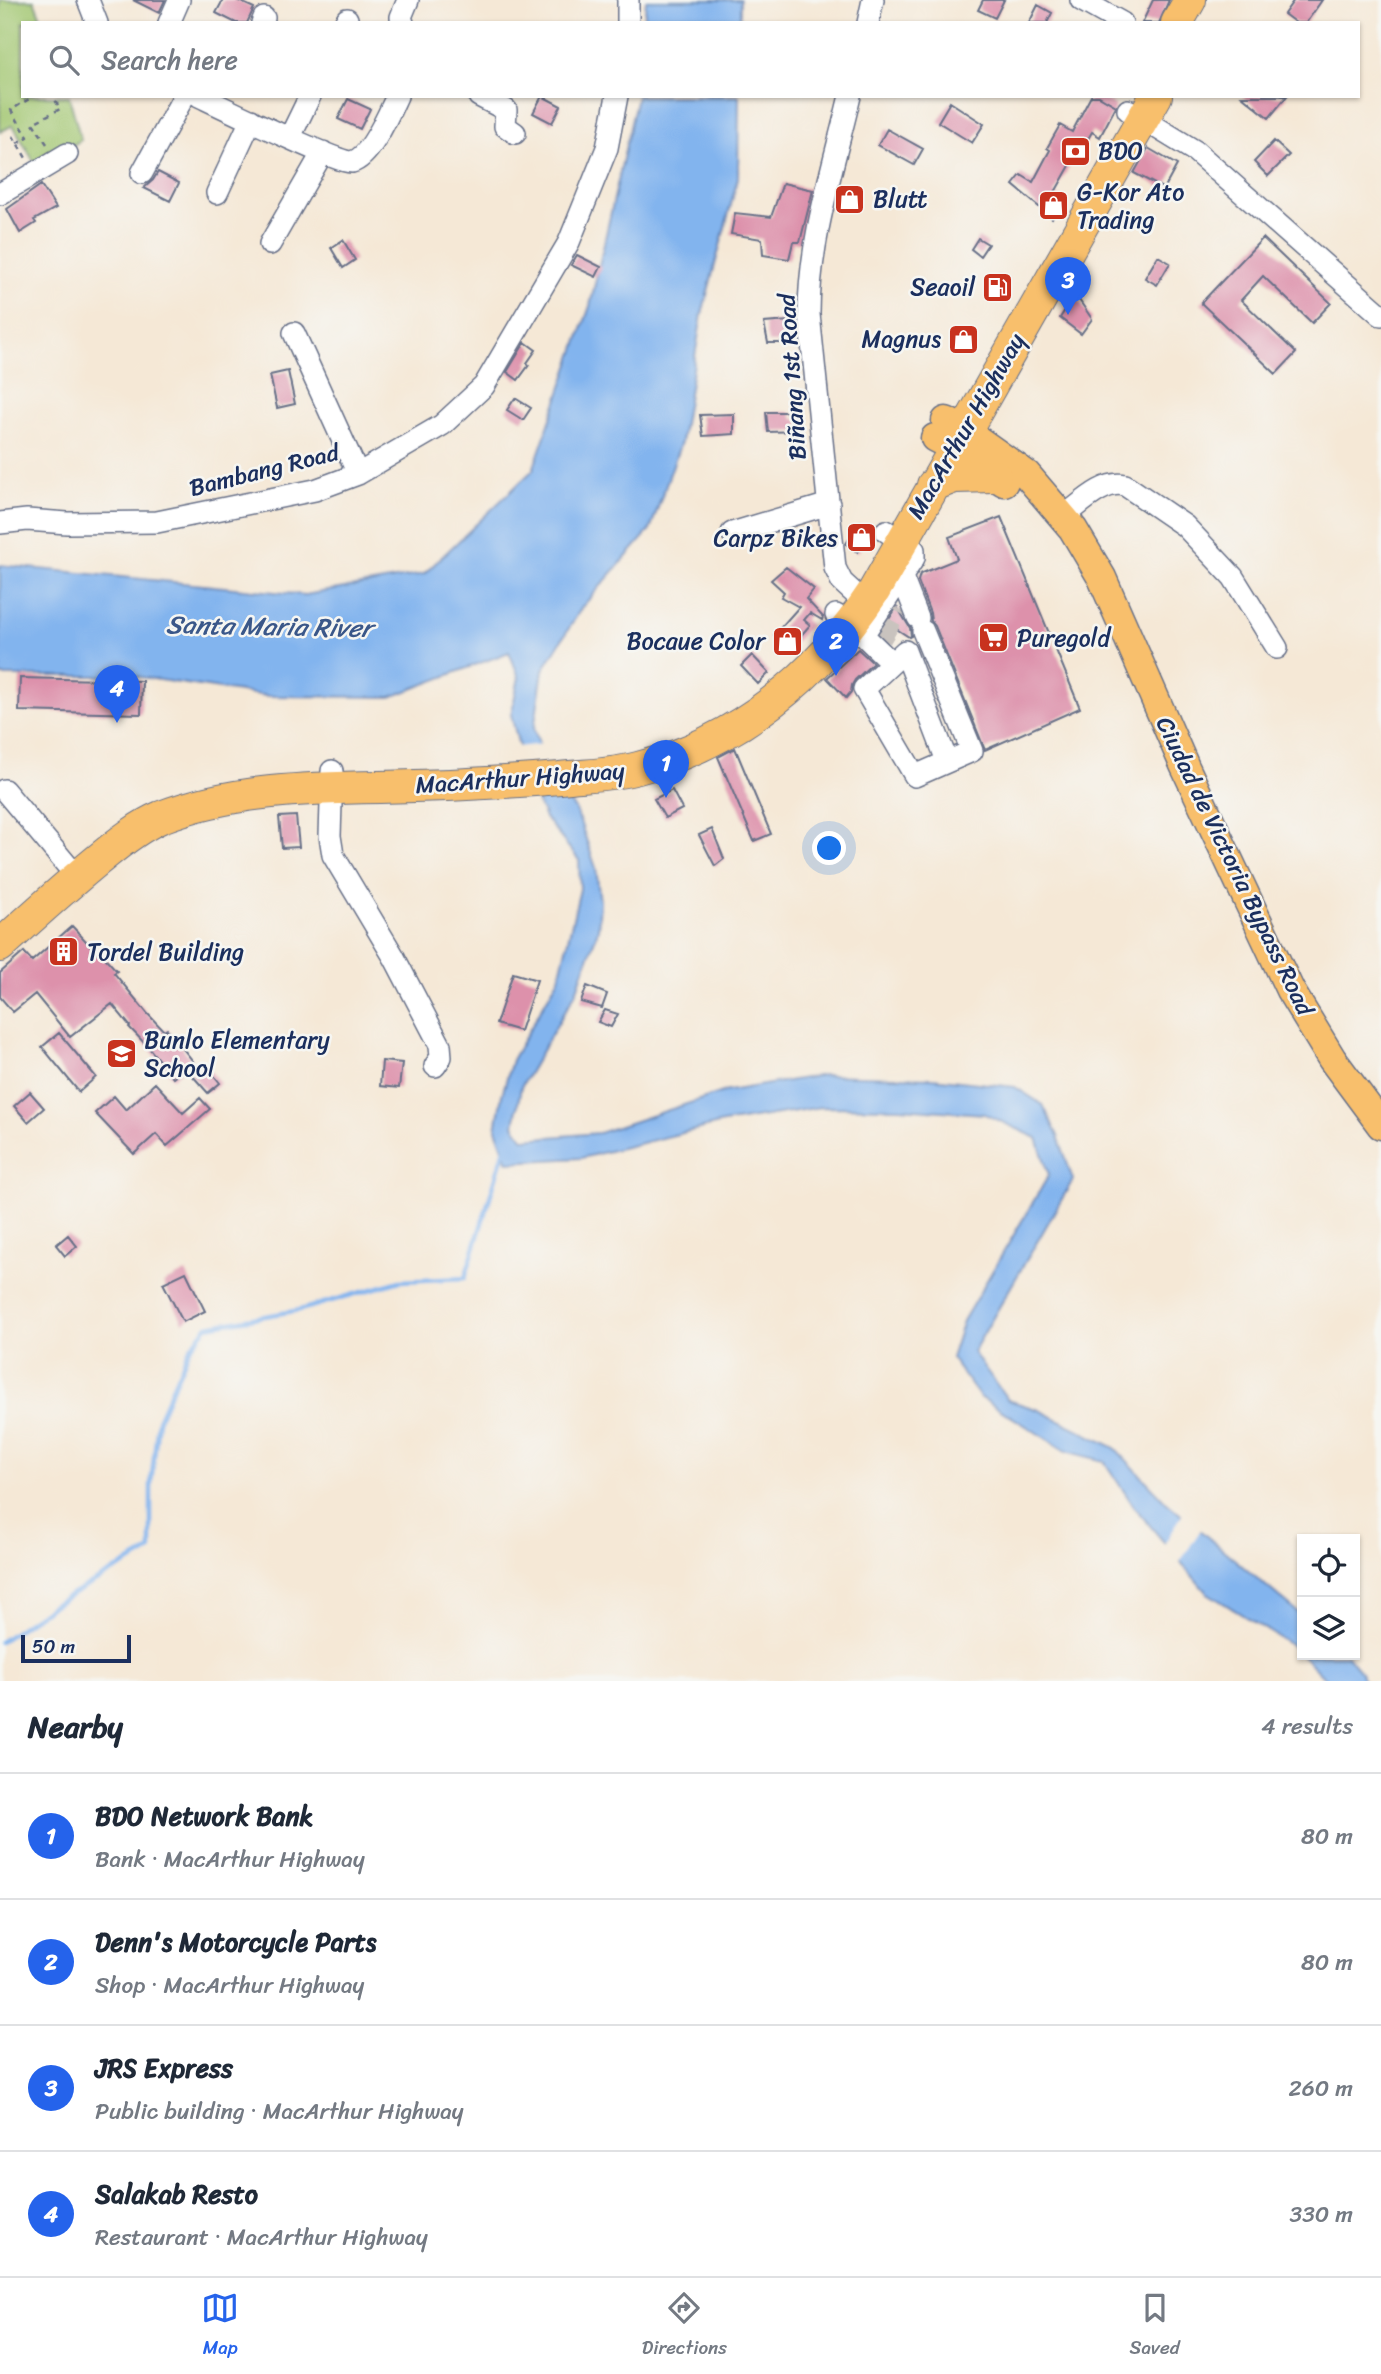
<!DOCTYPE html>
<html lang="en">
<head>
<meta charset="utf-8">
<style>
	body { margin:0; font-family:Sriracha,sans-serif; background:#f2f2f3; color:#1f2937 }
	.controls { position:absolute; right:21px; bottom:21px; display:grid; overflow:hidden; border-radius:0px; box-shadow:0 2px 5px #0004 }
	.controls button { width:63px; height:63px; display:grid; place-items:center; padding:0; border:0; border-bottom:2px solid #e0e1e3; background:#fff; color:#1f2937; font:35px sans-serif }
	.scale { position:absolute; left:21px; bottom:18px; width:110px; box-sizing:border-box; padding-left:7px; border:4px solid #1b2f5e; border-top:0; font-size:19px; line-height:24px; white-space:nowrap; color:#1b2f5e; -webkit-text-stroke:5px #f6f6f2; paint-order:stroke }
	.you { position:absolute; left:830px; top:849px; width:24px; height:24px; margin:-18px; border:5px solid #fff; border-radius:50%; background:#1a73e8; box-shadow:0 0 0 10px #1a73e833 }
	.badge { display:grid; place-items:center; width:46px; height:46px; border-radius:50%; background:#2563eb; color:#fff; font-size:23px; font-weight:700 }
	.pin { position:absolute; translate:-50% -58px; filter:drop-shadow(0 2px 4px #0008) }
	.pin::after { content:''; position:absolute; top:37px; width:24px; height:21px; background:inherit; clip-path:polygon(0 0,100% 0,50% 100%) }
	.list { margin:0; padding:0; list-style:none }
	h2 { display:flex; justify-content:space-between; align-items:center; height:91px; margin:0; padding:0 28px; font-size:30px }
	h2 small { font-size:23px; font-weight:400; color:#747a83 }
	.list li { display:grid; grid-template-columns:46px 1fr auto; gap:21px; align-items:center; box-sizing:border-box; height:126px; padding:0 28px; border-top:2px solid #e0e1e3 }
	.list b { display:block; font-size:26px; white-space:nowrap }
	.list p { margin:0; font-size:23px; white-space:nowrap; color:#747a83 }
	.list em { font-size:23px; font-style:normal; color:#747a83 }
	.icon { flex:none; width:38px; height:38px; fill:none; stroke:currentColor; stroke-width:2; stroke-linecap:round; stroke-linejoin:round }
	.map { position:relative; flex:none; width:1381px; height:1681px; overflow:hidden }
	.search { position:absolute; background:#fff; box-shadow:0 2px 5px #0004; left:21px; right:21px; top:21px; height:77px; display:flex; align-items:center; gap:18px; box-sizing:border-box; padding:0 24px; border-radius:0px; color:#747a83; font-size:26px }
	.sheet { height:595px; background:#fff }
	nav { display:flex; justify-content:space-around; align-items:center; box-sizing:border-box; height:98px; border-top:2px solid #e0e1e3; background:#fff; font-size:19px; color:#747a83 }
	nav a { display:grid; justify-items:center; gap:4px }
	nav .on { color:#2563eb }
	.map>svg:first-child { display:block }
	.green { fill:#a1c670; stroke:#5e7a67; stroke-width:2 }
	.water { fill:#82b4ee; stroke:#4e72a6; stroke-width:2 }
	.pier { fill:#f5e8d6 }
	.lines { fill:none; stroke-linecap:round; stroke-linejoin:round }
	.stream { stroke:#82b4ee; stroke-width:4.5 }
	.building { fill:#dd91ab }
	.minor-tunnel { stroke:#c9c3be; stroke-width:21; stroke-dasharray:21 10; stroke-linecap:butt }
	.minor-casing { stroke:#677088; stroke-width:24 }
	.major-casing { stroke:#677088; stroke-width:31 }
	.highway-casing { stroke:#677088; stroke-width:34 }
	.path { stroke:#677088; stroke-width:2.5; stroke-dasharray:5 5; stroke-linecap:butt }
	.minor { stroke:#fff; stroke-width:21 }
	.major { stroke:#f8bf6c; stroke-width:28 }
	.highway { stroke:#f8bf6c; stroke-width:32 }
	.labels { text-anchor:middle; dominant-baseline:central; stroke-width:5; stroke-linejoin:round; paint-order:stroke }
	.poi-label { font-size:24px; fill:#1b2f5e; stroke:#f6f6f2; text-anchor:start }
	.street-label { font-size:24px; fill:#1b2f5e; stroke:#f6f6f2 }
	.water-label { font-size:26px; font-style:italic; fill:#3a5789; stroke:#f6f6f2 }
</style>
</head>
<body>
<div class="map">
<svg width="1381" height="1681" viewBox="0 0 1381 1681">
	<rect width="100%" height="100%" fill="#f6f6f2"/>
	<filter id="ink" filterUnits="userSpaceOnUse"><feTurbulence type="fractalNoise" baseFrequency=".0143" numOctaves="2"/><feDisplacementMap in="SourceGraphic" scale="14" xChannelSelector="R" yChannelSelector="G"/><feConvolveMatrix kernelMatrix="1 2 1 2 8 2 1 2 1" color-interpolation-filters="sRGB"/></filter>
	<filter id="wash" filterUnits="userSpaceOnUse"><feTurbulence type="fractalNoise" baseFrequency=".00686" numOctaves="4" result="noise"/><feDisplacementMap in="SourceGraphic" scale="28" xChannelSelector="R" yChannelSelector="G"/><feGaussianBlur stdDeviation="1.57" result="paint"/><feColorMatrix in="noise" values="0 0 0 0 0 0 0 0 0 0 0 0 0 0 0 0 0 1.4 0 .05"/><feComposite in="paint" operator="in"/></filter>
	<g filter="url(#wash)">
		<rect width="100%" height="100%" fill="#f5e8d6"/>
		<path class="green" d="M0,0H34L43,23H23V96H69L81,140L37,167L13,125L0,132Z"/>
		<path class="water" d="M646,0H740V23H644Z
			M637,96H739L738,178L702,314L681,442L650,530L582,607L543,670L534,729L552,781L576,810L596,868L600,902L598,930L576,992L521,1087L514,1125L524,1139L599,1133L723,1092L823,1075L932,1078L1015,1087L1043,1105L1058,1136L1073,1180L973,1352L1008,1400L1039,1410L1115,1448L1167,1503L1302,1616V1655H1347L1361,1672L1363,1681H1327L1295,1648L1206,1592L1135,1508L1104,1461L1066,1451L980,1397L951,1358L963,1321L1049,1175L1037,1138L985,1114L900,1108L821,1107L723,1123L581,1158L508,1162L496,1129L502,1095L512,1060L559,978L580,889L579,860L545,818L528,782L511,715L519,677L509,652L391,697L267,696L133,676H0V565L305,595L424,574L533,470L590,306Z"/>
		<path class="pier" d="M543,744L555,780L525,783L516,747Z
			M1184,1512L1202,1528L1178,1565L1163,1546Z"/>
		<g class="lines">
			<path class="stream" d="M0,1642L50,1607L151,1550V1484L158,1420L190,1348L208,1326L300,1310L400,1281L465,1278L505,1148"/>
		</g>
		<g id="blocks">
			<path class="building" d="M133,0H165L159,13Z
				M223,0H237L254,8L247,23H236L216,13Z
				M983,0H1004L995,18L978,10Z
				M1153,0H1169L1159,23H1142Z
				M1294,0H1322L1306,23H1296L1284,14Z
				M1038,5L1052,13L1047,23H1029Z
				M542,96L561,106L552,123L533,113Z
				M1091,96H1099L1116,106L1115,108L1100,137L1092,132L1074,163L1072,162L1054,194L1064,198L1052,218L1013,185L1021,175L1033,182L1050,150L1047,148L1060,125L1072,132Z
				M1242,96H1287L1269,118Z
				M348,99L370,109L360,129L338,119Z
				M950,102L984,124L972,143L938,122Z
				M887,129L923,149L914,165L878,145Z
				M1274,141L1289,155L1268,176L1254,162Z
				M1148,148L1177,165L1164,189L1134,173Z
				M158,172L179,183L170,201L144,188L153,180Z
				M783,183L813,190L800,242H793L789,259L763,255L762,239L731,234L735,213L771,217Z
				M41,185L56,208L34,220L36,223L20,233L7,209Z
				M978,238L988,244L980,256L971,249Z
				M1263,238L1331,303L1312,323L1263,276L1241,300L1296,353L1276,374L1201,303Z
				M343,240L355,260L343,268L331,248Z
				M577,255L601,267L596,277L571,265Z
				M1158,256L1170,263L1157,285L1145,278Z
				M998,275L1009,281L999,299L987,293Z
				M1075,294L1092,319L1081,334L1060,318Z
				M789,321L791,343H768L764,323Z
				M525,342L536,350L527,363L529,365L518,380L507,372Z
				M288,371L295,404L277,408L270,375Z
				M515,398L531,408L523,420L507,410Z
				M766,412H790L793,419L798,420L799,431L768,432Z
				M734,414V434L703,436L700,415Z
				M1001,517L1080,708L985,750L935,626L931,621L930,613L918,581L920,574L957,559L949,537Z
				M858,524L871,531L858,552L846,544Z
				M786,567L814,589L806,599L823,617L822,620L810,613L804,620L810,625L789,649L774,635L799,607L781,597L784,592L771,580Z
				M897,607L910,628L911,636L909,637L895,628L887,640L880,633Z
				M858,649L873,663L855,680L852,685L851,692L846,698L827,678Z
				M752,655L769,673L758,684L741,666Z
				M20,678L142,681L141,714L19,711Z
				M735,748L771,834L754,841L718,757Z
				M672,790L682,809L665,818L654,799Z
				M296,816L299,847L282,848L279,817Z
				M712,829L724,859L715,866L699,835Z
				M72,926L97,953L99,951L117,971L114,973L147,1013L164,1031L167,1029L193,1061L173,1078L149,1048L129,1027L130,1026L112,1004L70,1037L35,994L13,1012L0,997V973L24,952L32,961Z
				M513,973L537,980L520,1031L496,1024Z
				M587,986L607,994L602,1008L581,1002Z
				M605,1010L618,1014L611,1027L598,1022Z
				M59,1033L96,1077L79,1092L42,1047Z
				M382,1061L402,1063L399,1088L380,1086Z
				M204,1063L220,1083L208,1093L191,1074Z
				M155,1083L183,1113L200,1098L210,1109L167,1146L156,1134L134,1154L95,1113L114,1096L126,1110Z
				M30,1092L44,1108L28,1122L14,1106Z
				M68,1235L77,1246L65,1256L56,1245Z
				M186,1272L205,1311L183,1322L163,1283Z"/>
		</g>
	</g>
	<g filter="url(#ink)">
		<use href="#blocks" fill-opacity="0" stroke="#677088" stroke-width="2"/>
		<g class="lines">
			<path class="minor-tunnel" d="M881,638L898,608"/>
			<defs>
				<path id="minor" d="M88,0L97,23
					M1081,0L1122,23
					M169,23L179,0
					M262,23L264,18
					M345,23L347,19
					M403,23L401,17L408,0
					M628,23V0
					M868,23L873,0
					M199,96C218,105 342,165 352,162C371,157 389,113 397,96
					M479,96L506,110L505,126L515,133
					M850,96C833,168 809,241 809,314L835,568L842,582L865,603
					M1128,110L1195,151L1381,315
					M290,137L310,96
					M142,173L184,96
					M217,193L251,120
					M0,194L67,154
					M270,244L323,152
					M294,333L358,474
					M1063,517C1080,505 1103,480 1125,485L1185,526L1233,577L1277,648
					M0,523L27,520L67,523L157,522L315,490L358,474L442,425L484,386L569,242L607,148L617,96
					M732,533L829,504
					M902,577L918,618
					M836,615L863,635L892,663
					M923,631L972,751L915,776L864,689L905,651L947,761
					M863,635L914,558V550L886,531
					M332,771L330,836L333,855L394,957L440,1045L441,1057L435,1066
					M4,790L77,877"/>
				<path id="major" d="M946,421L965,431L1027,475L1073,529L1102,578L1185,767L1290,990L1332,1059L1381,1125
					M935,438L955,448L1004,482"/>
				<path id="highway" d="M1177,23L1190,0
					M933,485L954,477L995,476
					M0,946C34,915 68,884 104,855C121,841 140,826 161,817C230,790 307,788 380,787C440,786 500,783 560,778C585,775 613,775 638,768C738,742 818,676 874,591L1156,96"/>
			</defs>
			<use href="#minor" class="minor-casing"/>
			<use href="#major" class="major-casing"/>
			<use href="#highway" class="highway-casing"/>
			<path class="path" d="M13,136L26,158
				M17,143L28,137L11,110L34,96
				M47,144L33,123L60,109L53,96"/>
			<use href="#minor" class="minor"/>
			<use href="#major" class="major"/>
			<use href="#highway" class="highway"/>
		</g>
	</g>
	<defs>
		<symbol id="bank-square" viewBox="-11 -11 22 22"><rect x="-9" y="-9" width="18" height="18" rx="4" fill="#c8321e" stroke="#f6f6f2"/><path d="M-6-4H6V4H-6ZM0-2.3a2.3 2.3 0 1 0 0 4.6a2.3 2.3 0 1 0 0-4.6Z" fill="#fff"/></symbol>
		<symbol id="shop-square" viewBox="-11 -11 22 22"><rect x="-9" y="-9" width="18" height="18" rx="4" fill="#c8321e" stroke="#f6f6f2"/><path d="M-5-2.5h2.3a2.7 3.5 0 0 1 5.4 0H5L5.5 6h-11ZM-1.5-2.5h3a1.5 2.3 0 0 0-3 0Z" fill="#fff"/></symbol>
		<symbol id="fuel-square" viewBox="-11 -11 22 22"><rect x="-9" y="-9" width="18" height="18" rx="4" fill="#c8321e" stroke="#f6f6f2"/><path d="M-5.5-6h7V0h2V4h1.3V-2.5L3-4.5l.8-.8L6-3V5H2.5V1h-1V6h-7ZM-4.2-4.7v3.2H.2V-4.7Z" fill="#fff"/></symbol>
		<symbol id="supermarket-square" viewBox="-11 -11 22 22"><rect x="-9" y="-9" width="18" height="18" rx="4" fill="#c8321e" stroke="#f6f6f2"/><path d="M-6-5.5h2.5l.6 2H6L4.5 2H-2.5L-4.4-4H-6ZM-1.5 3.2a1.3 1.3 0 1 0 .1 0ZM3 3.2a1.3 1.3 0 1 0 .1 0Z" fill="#fff"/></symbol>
		<symbol id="building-square" viewBox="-11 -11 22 22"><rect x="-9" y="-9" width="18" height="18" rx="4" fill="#c8321e" stroke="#f6f6f2"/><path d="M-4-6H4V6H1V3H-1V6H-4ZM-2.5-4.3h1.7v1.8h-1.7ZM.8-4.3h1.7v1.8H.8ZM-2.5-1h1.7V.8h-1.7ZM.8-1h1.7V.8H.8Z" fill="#fff"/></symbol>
		<symbol id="school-square" viewBox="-11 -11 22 22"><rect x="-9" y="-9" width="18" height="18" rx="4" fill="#c8321e" stroke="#f6f6f2"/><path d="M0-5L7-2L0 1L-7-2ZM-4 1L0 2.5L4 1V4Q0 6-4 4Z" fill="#fff"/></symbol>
	</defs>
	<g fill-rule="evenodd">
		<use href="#bank-square" x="1058" y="134" width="35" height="35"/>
		<use href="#shop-square" x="832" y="182" width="35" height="35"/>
		<use href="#shop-square" x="1036" y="188" width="35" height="35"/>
		<use href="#fuel-square" x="980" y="270" width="35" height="35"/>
		<use href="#shop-square" x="946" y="322" width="35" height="35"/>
		<use href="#shop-square" x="844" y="520" width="35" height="35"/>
		<use href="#supermarket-square" x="976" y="620" width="35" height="35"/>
		<use href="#shop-square" x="770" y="624" width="35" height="35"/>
		<use href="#building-square" x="46" y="934" width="35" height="35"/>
		<use href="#school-square" x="104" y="1036" width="35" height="35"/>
	</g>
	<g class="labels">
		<g class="poi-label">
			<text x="1098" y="151">BDO</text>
			<text x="1077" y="192">G-Kor Ato<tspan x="1077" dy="28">Trading</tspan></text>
			<text x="873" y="199">Blutt</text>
			<text x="975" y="287" text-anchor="end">Seaoil</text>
			<text x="941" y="339" text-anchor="end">Magnus</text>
			<text x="838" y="538" text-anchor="end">Carpz Bikes</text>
			<text x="1017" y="638">Puregold</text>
			<text x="765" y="641" text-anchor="end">Bocaue Color</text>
			<text x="87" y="952">Tordel Building</text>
			<text x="144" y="1040">Bunlo Elementary<tspan x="144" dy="28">School</tspan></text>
		</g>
		<g class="street-label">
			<text transform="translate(792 377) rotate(-94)">Biñang 1st Road</text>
			<text transform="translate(966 426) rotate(-60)">MacArthur Highway</text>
			<text transform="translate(264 470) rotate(-14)">Bambang Road</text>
			<text transform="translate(520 778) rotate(-4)">MacArthur Highway</text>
			<text transform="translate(1235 866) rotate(64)">Ciudad de Victoria Bypass Road</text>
		</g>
		<g class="water-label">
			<text transform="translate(269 626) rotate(1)">Santa Maria River</text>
		</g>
	</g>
</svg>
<div class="controls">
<button><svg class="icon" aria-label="locate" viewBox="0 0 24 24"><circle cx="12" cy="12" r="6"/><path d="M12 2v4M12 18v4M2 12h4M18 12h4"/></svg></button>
<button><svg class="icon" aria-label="layers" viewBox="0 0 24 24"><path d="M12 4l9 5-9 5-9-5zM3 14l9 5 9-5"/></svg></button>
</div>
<div class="scale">50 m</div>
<div class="you"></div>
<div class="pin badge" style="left:666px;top:798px">1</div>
<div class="pin badge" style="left:836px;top:676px">2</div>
<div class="pin badge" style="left:1068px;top:315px">3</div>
<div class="pin badge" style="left:117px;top:723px">4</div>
<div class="search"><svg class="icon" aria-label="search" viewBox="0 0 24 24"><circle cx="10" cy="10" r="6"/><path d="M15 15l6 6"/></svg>Search here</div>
</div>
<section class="sheet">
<h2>Nearby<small>4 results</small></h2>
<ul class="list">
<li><span class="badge">1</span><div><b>BDO Network Bank</b><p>Bank · MacArthur Highway</p></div><em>80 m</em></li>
<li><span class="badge">2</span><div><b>Denn's Motorcycle Parts</b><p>Shop · MacArthur Highway</p></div><em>80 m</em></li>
<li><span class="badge">3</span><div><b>JRS Express</b><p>Public building · MacArthur Highway</p></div><em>260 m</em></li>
<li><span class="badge">4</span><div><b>Salakab Resto</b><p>Restaurant · MacArthur Highway</p></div><em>330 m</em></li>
</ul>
</section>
<nav>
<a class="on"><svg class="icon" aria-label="map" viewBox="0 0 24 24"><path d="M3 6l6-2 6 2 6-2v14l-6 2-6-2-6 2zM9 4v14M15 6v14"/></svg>Map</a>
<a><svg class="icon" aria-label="directions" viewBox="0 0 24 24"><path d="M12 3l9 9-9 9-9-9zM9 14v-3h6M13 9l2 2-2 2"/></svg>Directions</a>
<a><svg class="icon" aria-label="saved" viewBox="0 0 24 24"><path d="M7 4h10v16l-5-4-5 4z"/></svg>Saved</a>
</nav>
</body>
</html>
